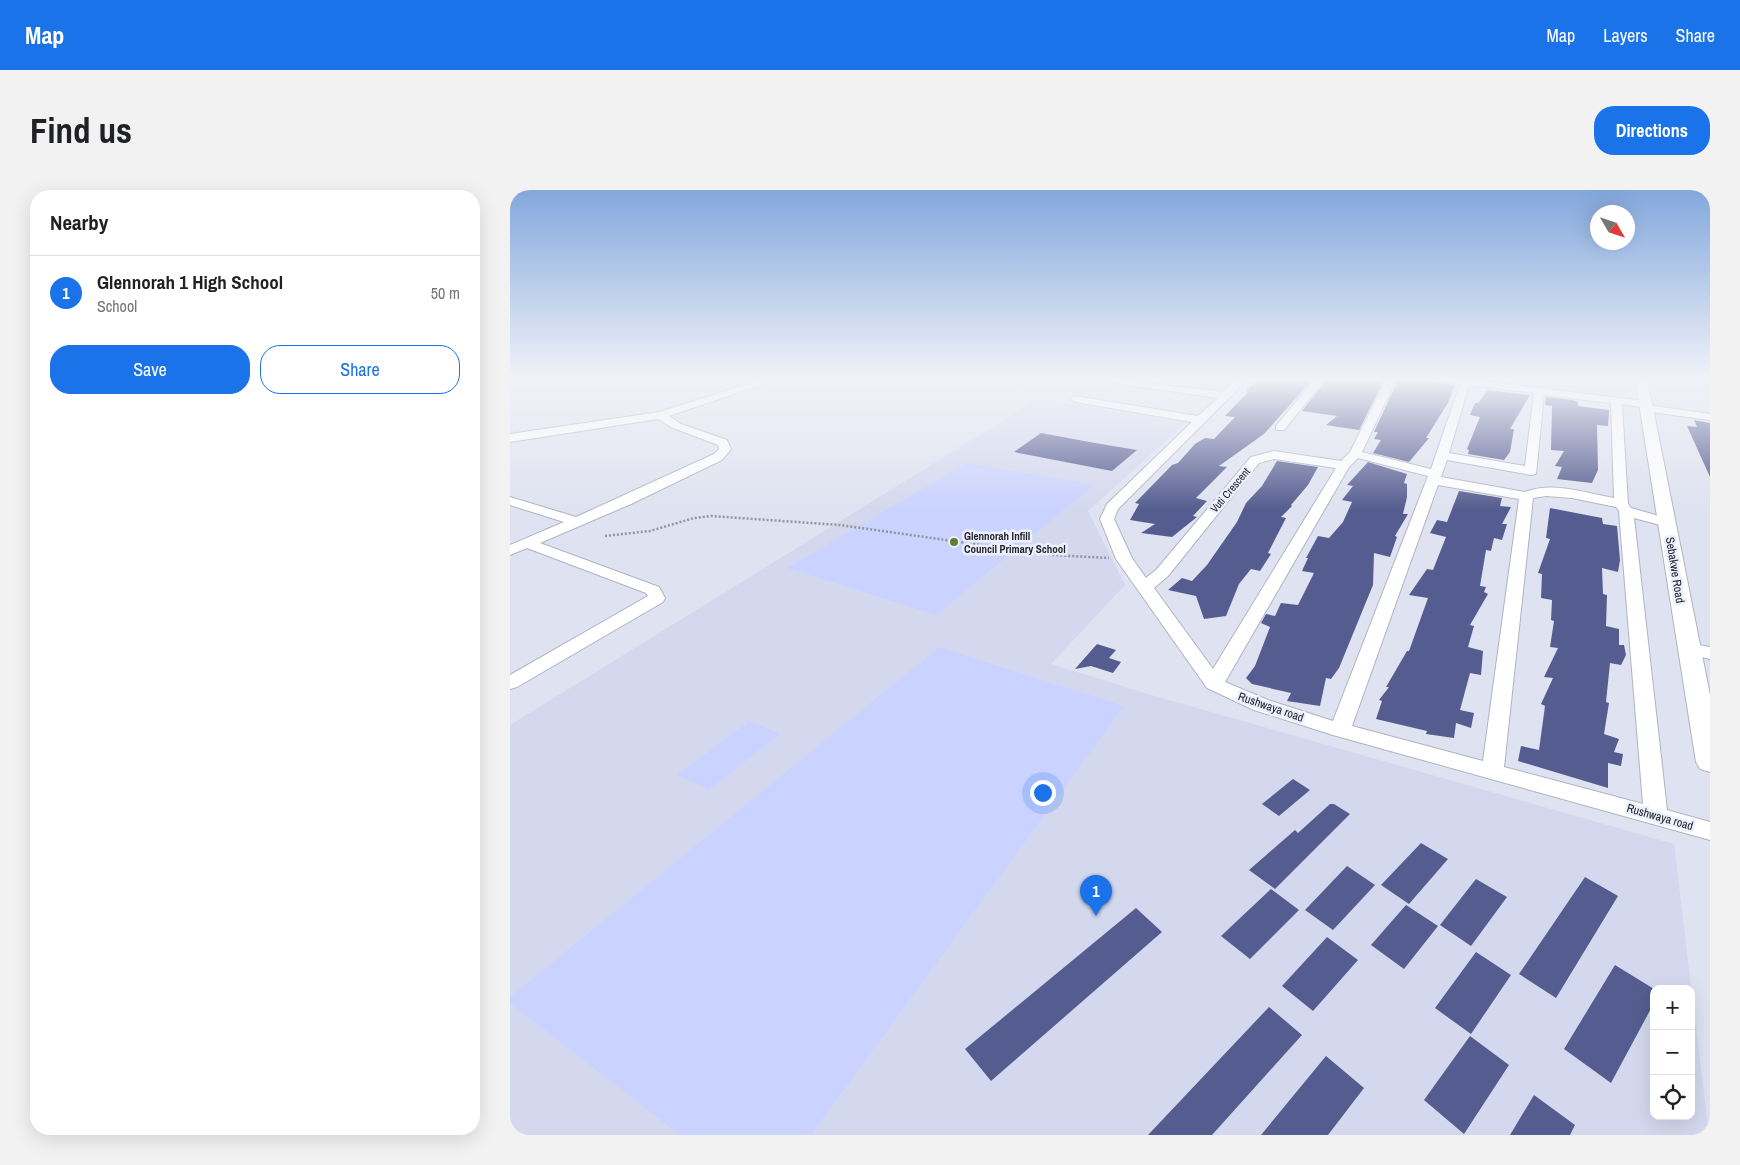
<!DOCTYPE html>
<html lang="en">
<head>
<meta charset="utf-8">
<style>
	body { margin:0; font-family:"Archivo Narrow",sans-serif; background:#f2f2f2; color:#202124 }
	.controls { position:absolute; right:15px; bottom:15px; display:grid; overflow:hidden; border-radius:10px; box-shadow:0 5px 20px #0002 }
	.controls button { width:45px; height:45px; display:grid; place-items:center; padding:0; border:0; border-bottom:1px solid #e0e0e0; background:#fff; color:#202124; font:25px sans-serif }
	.compass { position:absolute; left:1080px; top:15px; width:45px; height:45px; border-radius:50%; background:#fff; box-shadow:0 5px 20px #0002; rotate:129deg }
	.you { position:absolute; left:532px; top:602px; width:18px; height:18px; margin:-12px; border:4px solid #fff; border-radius:50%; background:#1a73e8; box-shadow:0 0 0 8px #1a73e833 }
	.badge { display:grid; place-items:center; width:32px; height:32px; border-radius:50%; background:#1a73e8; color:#fff; font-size:16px; font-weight:700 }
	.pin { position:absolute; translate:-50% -41px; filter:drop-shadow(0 1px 2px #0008) }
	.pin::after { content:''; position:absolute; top:26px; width:18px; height:15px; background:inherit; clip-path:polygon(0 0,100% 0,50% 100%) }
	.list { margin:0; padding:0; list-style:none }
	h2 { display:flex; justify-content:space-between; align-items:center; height:65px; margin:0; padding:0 20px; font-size:21px }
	h2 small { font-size:16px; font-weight:400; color:#757577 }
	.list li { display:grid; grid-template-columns:32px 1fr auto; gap:15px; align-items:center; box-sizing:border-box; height:75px; padding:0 20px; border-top:1px solid #e0e0e0 }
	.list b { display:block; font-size:19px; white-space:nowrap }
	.list p { margin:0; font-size:16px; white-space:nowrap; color:#757577 }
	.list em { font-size:16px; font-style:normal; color:#757577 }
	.actions { display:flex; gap:10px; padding:15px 20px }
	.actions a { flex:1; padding:11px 0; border:1px solid #1a73e8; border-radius:20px; text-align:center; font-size:18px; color:#1a73e8 }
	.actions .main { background:#1a73e8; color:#fff }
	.icon { flex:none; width:28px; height:28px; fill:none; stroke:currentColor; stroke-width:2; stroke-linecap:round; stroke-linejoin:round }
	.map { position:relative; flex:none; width:1200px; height:945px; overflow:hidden; border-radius:20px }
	header { display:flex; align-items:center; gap:30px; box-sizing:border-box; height:70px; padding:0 25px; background:#1a73e8; color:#fff }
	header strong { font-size:24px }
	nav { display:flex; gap:28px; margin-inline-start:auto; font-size:18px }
	.intro { display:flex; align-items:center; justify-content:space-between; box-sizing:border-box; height:120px; padding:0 30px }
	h1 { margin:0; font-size:35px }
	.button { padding:12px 22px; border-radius:20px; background:#1a73e8; color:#fff; font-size:18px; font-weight:700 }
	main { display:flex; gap:30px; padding:0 30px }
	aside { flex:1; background:#fff; border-radius:20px; box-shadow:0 5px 20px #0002 }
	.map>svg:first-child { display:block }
	.built { fill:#d4d8ee; fill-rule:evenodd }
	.green { fill:#cad3ff }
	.building { fill:#555d90 }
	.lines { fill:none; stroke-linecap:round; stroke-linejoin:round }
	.minor-casing { stroke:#b0b3c1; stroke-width:2 }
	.tertiary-casing { stroke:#b0b3c1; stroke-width:2 }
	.path { stroke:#92949f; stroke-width:2.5; stroke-dasharray:2 2; stroke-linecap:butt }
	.minor { fill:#fff; fill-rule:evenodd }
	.tertiary { fill:#fff; fill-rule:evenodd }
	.poi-dot { fill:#627d31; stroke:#eceffe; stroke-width:2 }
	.labels { text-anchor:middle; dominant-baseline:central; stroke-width:5; stroke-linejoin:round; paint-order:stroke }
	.far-street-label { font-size:11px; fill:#232429; stroke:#eceffe }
	.far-poi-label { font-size:11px; font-weight:bold; fill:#232429; stroke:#eceffe; text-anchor:start }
	.street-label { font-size:12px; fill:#232429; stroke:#eceffe }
</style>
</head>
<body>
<header>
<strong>Map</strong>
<nav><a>Map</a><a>Layers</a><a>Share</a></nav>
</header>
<div class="intro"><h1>Find us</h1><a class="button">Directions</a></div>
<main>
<aside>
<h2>Nearby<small></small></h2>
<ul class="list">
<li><span class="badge">1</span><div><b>Glennorah 1 High School</b><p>School</p></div><em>50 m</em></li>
</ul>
<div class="actions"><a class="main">Save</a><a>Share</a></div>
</aside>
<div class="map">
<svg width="1200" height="945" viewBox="0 0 1200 945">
	<rect width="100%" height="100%" fill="#dfe2f0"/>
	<path class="built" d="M528,209L676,233L578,321L615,395L541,474L645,506L1164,654L1199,945H0V535ZM1144,799H1181V926H1144Z"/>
	<path class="green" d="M457,273L584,295L426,425L277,378Z
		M429,457L614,516L301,945H170L0,813V807Z
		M239,531L270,544L199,600L167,585Z"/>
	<path class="building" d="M751,188L802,190L754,244L709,276L717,277L686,308L697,311L683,326L687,327L662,347L631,343L645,334L620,330L629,314L625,313L662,275L668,273L685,254L695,248L704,249L725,227L715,226L738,202L735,201Z
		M818,188H875L849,240L816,235L827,226L792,221Z
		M889,188L945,195L938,213L916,248H919L899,272L863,263L871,250L864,249L868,242H864Z
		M978,200L1020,205L1000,239H1004L1000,262L994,270L958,264L959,260L957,259L970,227L960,225L965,213H968Z
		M1036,207L1062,210L1068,212V216L1099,220L1098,236L1087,235L1088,280L1082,293L1047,289L1052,277L1045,276L1054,261L1041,260L1042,216L1035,215Z
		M1184,230L1200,233V287L1177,236L1187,237Z
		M531,243L585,253L627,260L602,281L504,262Z
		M767,271L808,277L798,295L781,315L782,316L771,327L776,328L758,363L761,364L750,381L741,379L729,394L716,426L694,429L686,406L658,400L672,388L682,391L697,375L727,332L736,313L752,296Z
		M858,272L897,284L894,293L897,294V307L893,324H898L885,346L887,347L880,367L864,363L863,395L829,478L821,489L816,488L810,516L777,511L781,503L742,494L736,488L745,476L760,437L751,433L756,424L765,426L771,413L788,415L804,383L792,381L798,368H796L808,346L819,348L833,332L842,312L832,310L843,296L837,295Z
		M949,301L992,308L990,316L1001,317L992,334H997L992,350L984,348L981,361L976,360L970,396L976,397L974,402L978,404L960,435L964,436L958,457L973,461L971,485L960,483L950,520L964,523L961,538L946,533L944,548L916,544L917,541L866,529L872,511L869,510L879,497H876L897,461H899L918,408L899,405L917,379L923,380L936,347L920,343L927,330L937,332Z
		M1040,318L1092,328L1093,334L1107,336L1110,370L1108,382L1092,378L1093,404L1097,405L1096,436L1109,439V455H1114L1116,465L1111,475L1100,473L1096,512L1099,513L1094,544L1109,549L1104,562L1113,564L1111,576L1098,573V598L1008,571L1011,556L1029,560L1035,516L1031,514L1043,488L1034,487L1048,458L1040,457L1044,431L1041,430L1042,410L1031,408L1032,384L1028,383L1040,349L1036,348Z
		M587,454L606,460L599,468L611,472L603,483L581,476L565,479Z
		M783,589L800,600L769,626L752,614Z
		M820,614H824L840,624L765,699L739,680L785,640L788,643Z
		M911,653L938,669L899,714L871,695Z
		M837,676L865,695L823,740L795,720Z
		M1075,687L1108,706L1046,808L1009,784Z
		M966,689L997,707L961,756L930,735Z
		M761,699L789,720L740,769L711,746Z
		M896,715L928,736L894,779L861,755Z
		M626,718L652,742L481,891L455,859Z
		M817,747L848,770L803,821L772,796Z
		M966,762L1001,785L961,844L925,818Z
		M1105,775L1144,799V813L1101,893L1054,859Z
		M759,817L792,845L702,945H638Z
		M960,846L999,875L954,944L914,910Z
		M816,866L854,898L818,945H751Z
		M1024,905L1065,935L1060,945H1000Z"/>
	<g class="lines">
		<defs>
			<path id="minor" d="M257,188H272L159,226L171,234L217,250L221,259L212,270L121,314L30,353L149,397L155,408L153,412L7,497L0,499V485L138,406L136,403L17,358L0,365V355L54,332L0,315V307L66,327L204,264L209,259L208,255L163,238L148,229L0,252V244L149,222Z
				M597,188L713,202L728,188H739L608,319L604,329L622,368L636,388L646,380L741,267L764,261L831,271L840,262L877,188H887L852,262L921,279L950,194L923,191L918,188H948L1134,211L1138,212V215L1200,224V230L1134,221L1130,220V217L1112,214L1118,314L1121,318L1163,330L1165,333L1158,337L1124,328L1157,620L1200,632V650L823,545L744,520L697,498L606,369L590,329L597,314L682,232L565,212L560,209L565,206L688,226L708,208L610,194ZM959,195L1024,203L1015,276L939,263ZM1034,205L1101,213L1104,308C1076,303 1043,291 1015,302L931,287L937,270L1021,285L1026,284ZM848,268L918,286L823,531L758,510L715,492L839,277ZM764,269L826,278L703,479L644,398L658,386L749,273ZM928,295L1009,309L973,571L842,536ZM1036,306L1062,308L1106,317L1109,321L1133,614L994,577L1023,308Z
				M806,188H816L774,240H766V236Z
				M1178,453L1200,457V469L1172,462L1169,458L1172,454Z"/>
			<path id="tertiary" d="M1125,188H1137L1200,505V582L1190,579L1186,572Z"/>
		</defs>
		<use href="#minor" class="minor-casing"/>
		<use href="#tertiary" class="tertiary-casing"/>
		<path class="path" d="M95,346L140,341L184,328L201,326L330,335L542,365L599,368"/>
		<use href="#minor" class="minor"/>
		<use href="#tertiary" class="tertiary"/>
	</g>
	<linearGradient id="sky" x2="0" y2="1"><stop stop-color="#83a8dd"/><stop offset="0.59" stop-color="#f1f2f8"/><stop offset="1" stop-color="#f1f2f8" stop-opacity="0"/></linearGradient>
	<rect width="1200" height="320" fill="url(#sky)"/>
	<circle class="poi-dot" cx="444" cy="352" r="5"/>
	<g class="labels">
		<g class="far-street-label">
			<text transform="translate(720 300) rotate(-50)">Vuti Crescent</text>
		</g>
		<g class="far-poi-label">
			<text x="454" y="346">Glennorah Infill<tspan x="454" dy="13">Council Primary School</tspan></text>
		</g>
		<g class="street-label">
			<text transform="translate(1165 380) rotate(81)">Sebakwe Road</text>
			<text transform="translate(761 517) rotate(19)">Rushwaya road</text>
			<text transform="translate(1150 627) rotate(16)">Rushwaya road</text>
		</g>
	</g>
</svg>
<div class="controls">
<button>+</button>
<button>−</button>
<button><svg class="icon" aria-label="locate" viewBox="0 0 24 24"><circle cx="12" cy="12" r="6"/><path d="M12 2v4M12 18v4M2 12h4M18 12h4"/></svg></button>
</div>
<svg class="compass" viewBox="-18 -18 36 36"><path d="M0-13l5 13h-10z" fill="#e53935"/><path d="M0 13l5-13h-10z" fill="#757577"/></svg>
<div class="you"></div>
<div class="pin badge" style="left:586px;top:726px">1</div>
</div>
</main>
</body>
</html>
